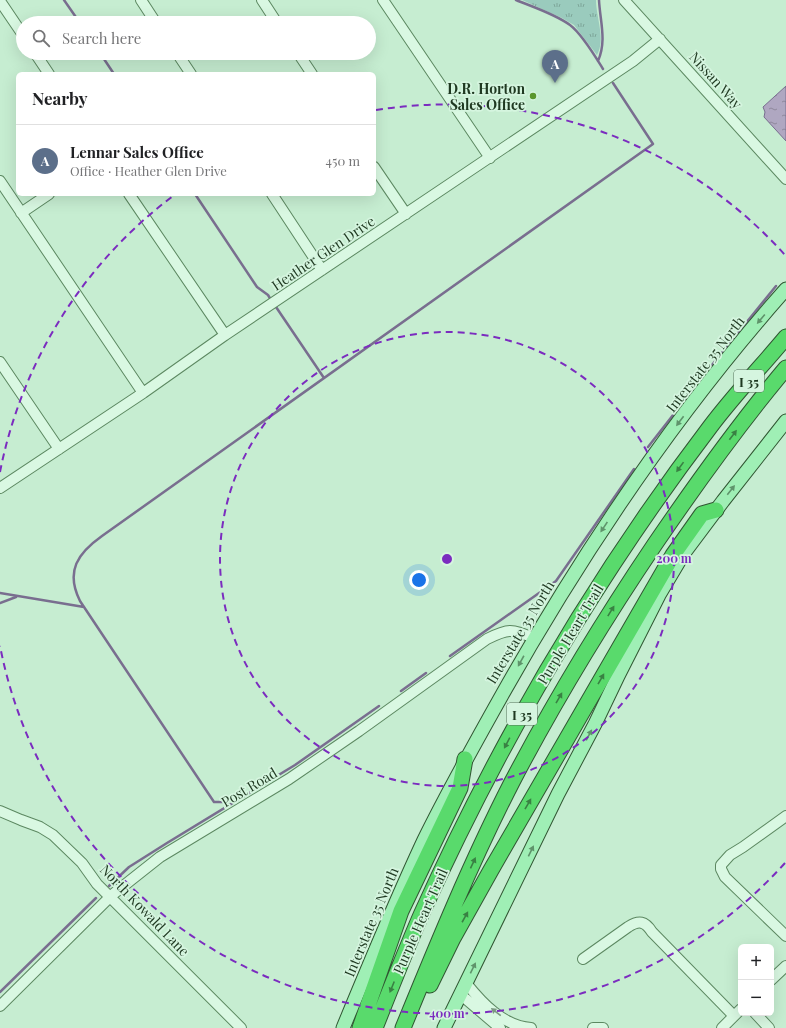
<!DOCTYPE html>
<html lang="en">
<head>
<meta charset="utf-8">
<style>
	body { margin:0; font-family:"Playfair Display",serif; background:#f2f2f2; color:#202124 }
	.controls { position:absolute; right:12px; bottom:12px; display:grid; overflow:hidden; border-radius:6px; box-shadow:0 4px 16px #0002 }
	.controls button { width:36px; height:36px; display:grid; place-items:center; padding:0; border:0; border-bottom:1px solid #e0e0e0; background:#fff; color:#202124; font:20px sans-serif }
	.you { position:absolute; left:419px; top:580px; width:14px; height:14px; margin:-10px; border:3px solid #fff; border-radius:50%; background:#1a73e8; box-shadow:0 0 0 6px #1a73e833 }
	.badge { display:grid; place-items:center; width:26px; height:26px; border-radius:50%; background:#111827; color:#fff; font-size:13px; font-weight:700 }
	.pin { position:absolute; translate:-50% -33px; filter:drop-shadow(0 1px 2px #0008) }
	.pin::after { content:''; position:absolute; top:21px; width:14px; height:12px; background:inherit; clip-path:polygon(0 0,100% 0,50% 100%) }
	.list { margin:0; padding:0; list-style:none }
	h2 { display:flex; justify-content:space-between; align-items:center; height:52px; margin:0; padding:0 16px; font-size:17px }
	h2 small { font-size:13px; font-weight:400; color:#757577 }
	.list li { display:grid; grid-template-columns:26px 1fr auto; gap:12px; align-items:center; box-sizing:border-box; height:72px; padding:0 16px; border-top:1px solid #e0e0e0 }
	.list b { display:block; font-size:15px; white-space:nowrap }
	.list p { margin:0; font-size:13px; white-space:nowrap; color:#757577 }
	.list em { font-size:13px; font-style:normal; color:#757577 }
	.icon { flex:none; width:22px; height:22px; fill:none; stroke:currentColor; stroke-width:2; stroke-linecap:round; stroke-linejoin:round }
	.map { position:relative; flex:none; width:786px; height:1028px; overflow:hidden }
	.search { position:absolute; background:#fff; box-shadow:0 4px 16px #0002; left:16px; top:16px; width:360px; height:44px; display:flex; align-items:center; gap:10px; box-sizing:border-box; padding:0 14px; border-radius:22px; color:#757577; font-size:15px }
	.panel { position:absolute; background:#fff; box-shadow:0 4px 16px #0002; left:16px; top:72px; width:360px; height:124px; border-radius:6px }
	.map>svg:first-child { display:block }
	.park { fill:url(#park-tufts) }
	.water { fill:url(#water-ripples); stroke:#796e8f }
	.lines { fill:none; stroke-linecap:round; stroke-linejoin:round }
	.stream { stroke:#796e8f; stroke-width:2.5 }
	.minor-casing { stroke:#5c8861; stroke-width:12 }
	.major-casing { stroke:#305632; stroke-width:15 }
	.highway-casing { stroke:#305632; stroke-width:17 }
	.minor { stroke:#d9f8e2; stroke-width:10 }
	.major { stroke:#9fefb5; stroke-width:13 }
	.highway { stroke:#59da6c; stroke-width:15 }
	.oneway { fill:#5f946b }
	.oneway2 { fill:#398143 }
	.oneway3 { fill:#7c9882 }
	.ring { fill:none; stroke:#7b2cbf; stroke-width:2; stroke-dasharray:7 5 }
	.poi-dot { fill:#5a962d; stroke:#d5f5df; stroke-width:1.5 }
	.labels { text-anchor:middle; dominant-baseline:central; stroke-width:3.5; stroke-linejoin:round; paint-order:stroke }
	.shield { fill:#d5f5df; stroke:#56715a; stroke-width:1 }
	.shield-label { font-size:13px; font-weight:bold; fill:#1f3921 }
	.street-label { font-size:14px; fill:#1f3921; stroke:#d5f5df }
	.poi-label { font-size:14px; font-weight:bold; fill:#1f3921; stroke:#d5f5df; text-anchor:end }
	.centre { fill:#7b2cbf; stroke:#d5f5df; stroke-width:2 }
	.ring-label { font-size:12px; text-anchor:middle; font-weight:bold; fill:#7b2cbf; stroke:#d5f5df; stroke-width:3.5; stroke-linejoin:round; paint-order:stroke }
</style>
</head>
<body>
<div class="map">
<svg width="786" height="1028" viewBox="0 0 786 1028">
	<defs>
		<pattern id="park-tufts" width="24" height="20" patternUnits="userSpaceOnUse"><rect width="24" height="20" fill="#9acbbd"/><path d="M3 7l-1-3M5 7V3M7 7l1-3M15 17l-1-3M17 17v-4M19 17l1-3" fill="none" stroke="#7da699"/></pattern>
		<pattern id="water-ripples" width="26" height="14" patternUnits="userSpaceOnUse"><rect width="26" height="14" fill="#afa7c1"/><path d="M2 4q2-2 4 0t4 0M15 11q2-2 4 0t4 0" fill="none" stroke="#8e899c"/></pattern>
	</defs>
	<rect width="100%" height="100%" fill="#c6edd1"/>
	<path class="park" d="M522,0H596C596,17 606,40 597,55L574,25L562,18Z"/>
	<path class="water" d="M786,86V141L764,117L765,112L763,107Z"/>
	<g class="lines">
		<path class="stream" d="M64,0L80,23
			M516,0C533,7 555,14 570,25C582,34 595,56 603,69
			M100,53L114,74
			M598,61C607,41 600,21 599,0
			M195,194L257,287L268,295L271,300
			M274,304L324,378
			M712,365L776,286
			M648,447L695,387
			M0,593L84,607
			M0,603L16,597
			M450,656L556,581L634,469
			M401,691L426,673
			M242,797L223,802H214L80,601C65,571 78,553 102,536L653,144L613,83
			M109,886L129,867L167,843L295,765L379,706
			M0,992L96,898"/>
		<defs>
			<path id="minor" d="M141,0L156,23
				M262,0L277,23
				M383,0L490,158
				M624,0L786,179
				M0,1L23,35
				M35,53L49,74
				M177,53L191,74
				M298,53L312,74
				M374,167L406,214
				M0,181L143,393
				M129,194L225,335
				M272,194L322,270
				M21,213L49,194
				M0,362L59,449
				M0,488L143,393L225,335L633,61L660,39
				M0,811L21,820L40,827L53,835L82,863L97,884L241,1028
				M786,816L743,847L730,855L721,865V869L725,877L786,936
				M583,959L628,927C639,920 645,921 652,932L734,1016
				M771,980L786,966
				M466,983C482,1003 503,1026 531,1028
				M460,994L500,1028
				M0,1006L112,895L160,857L289,779L359,731L487,639C509,628 511,629 534,638
				M755,1013L769,1028
				M593,1028H603
				M722,1028L741,1009"/>
			<path id="major" d="M343,1028C369,965 395,902 424,840C448,791 475,743 502,695C583,551 676,413 786,289
				M444,1028L558,794L595,724L618,676L659,595L684,553L723,501L786,421"/>
			<path id="highway" d="M430,985L453,938L491,870L673,555L702,514L716,510
				M360,1028L401,911L460,788L465,759
				M375,1028C390,990 405,952 421,915C499,742 595,578 710,427C734,395 761,367 786,337
				M403,1028C437,945 471,862 512,782C555,700 603,621 655,544C696,484 739,424 786,368"/>
		</defs>
		<use href="#minor" class="minor-casing"/>
		<use href="#major" class="major-casing"/>
		<use href="#highway" class="highway-casing"/>
		<use href="#minor" class="minor"/>
		<use href="#major" class="major"/>
		<use href="#highway" class="highway"/>
	</g>
	<defs><path id="oneway-solid" d="M-6-.8H1V-3.2L6.5 0L1 3.2V.8H-6Z"/></defs>
	<g class="oneway">
		<use href="#oneway-solid" transform="translate(761 319) rotate(130)"/>
		<use href="#oneway-solid" transform="translate(680 421) rotate(127)"/>
		<use href="#oneway-solid" transform="translate(731 490) rotate(-52)"/>
		<use href="#oneway-solid" transform="translate(604 527) rotate(124)"/>
		<use href="#oneway-solid" transform="translate(521 661) rotate(119)"/>
		<use href="#oneway-solid" transform="translate(589 735) rotate(-62)"/>
		<use href="#oneway-solid" transform="translate(531 851) rotate(-64)"/>
		<use href="#oneway-solid" transform="translate(473 968) rotate(-64)"/>
	</g>
	<g class="oneway2">
		<use href="#oneway-solid" transform="translate(733 435) rotate(-53)"/>
		<use href="#oneway-solid" transform="translate(680 467) rotate(126)"/>
		<use href="#oneway-solid" transform="translate(611 611) rotate(-58)"/>
		<use href="#oneway-solid" transform="translate(601 679) rotate(-60)"/>
		<use href="#oneway-solid" transform="translate(559 698) rotate(-60)"/>
		<use href="#oneway-solid" transform="translate(507 743) rotate(118)"/>
		<use href="#oneway-solid" transform="translate(528 804) rotate(-60)"/>
		<use href="#oneway-solid" transform="translate(473 863) rotate(-65)"/>
		<use href="#oneway-solid" transform="translate(465 917) rotate(-61)"/>
		<use href="#oneway-solid" transform="translate(392 987) rotate(112)"/>
	</g>
	<use class="oneway3" href="#oneway-solid" transform="translate(496 1012) rotate(-142)"/>
	<g class="ring">
		<circle cx="447" cy="559" r="227"/>
		<path d="M785 863A455 455 0 0 1 0 646M0 472A455 455 0 0 1 173 196M376 110A455 455 0 0 1 785 255"/>
	</g>
	<circle class="poi-dot" cx="533" cy="96" r="4"/>
	<g class="labels">
		<g class="shield">
			<rect x="734" y="370" width="30" height="22" rx="3"/>
			<rect x="507" y="703" width="30" height="22" rx="3"/>
		</g>
		<g class="shield-label">
			<text x="749" y="381">I 35</text>
			<text x="522" y="714">I 35</text>
		</g>
		<g class="street-label">
			<text transform="translate(716 80) rotate(48)">Nissan Way</text>
			<text transform="translate(323 253) rotate(-34)">Heather Glen Drive</text>
			<text transform="translate(705 364) rotate(-52)">Interstate 35 North</text>
			<text transform="translate(520 632) rotate(-59)">Interstate 35 North</text>
			<text transform="translate(570 634) rotate(-59)">Purple Heart Trail</text>
			<text transform="translate(249 787) rotate(-31)">Post Road</text>
			<text transform="translate(145 910) rotate(46)">North Kowald Lane</text>
			<text transform="translate(420 921) rotate(-66)">Purple Heart Trail</text>
			<text transform="translate(371 922) rotate(-67)">Interstate 35 North</text>
		</g>
		<g class="poi-label">
			<text x="525" y="88">D.R. Horton<tspan x="525" dy="16">Sales Office</tspan></text>
		</g>
	</g>
	<circle cx="447" cy="559" r="6" class="centre"/>
	<g class="ring-label">
		<text x="674" y="563">200 m</text>
		<text x="447" y="1018">400 m</text>
	</g>
</svg>
<div class="controls">
<button>+</button>
<button>−</button>
</div>
<div class="you"></div>
<div class="pin badge" style="left:555px;top:83px;background:#5c6f8a">A</div>
<div class="search"><svg class="icon" aria-label="search" viewBox="0 0 24 24"><circle cx="10" cy="10" r="6"/><path d="M15 15l6 6"/></svg>Search here</div>
<section class="panel">
<h2>Nearby<small></small></h2>
<ul class="list">
<li><span class="badge" style="background:#5c6f8a">A</span><div><b>Lennar Sales Office</b><p>Office · Heather Glen Drive</p></div><em>450 m</em></li>
</ul>
</section>
</div>
</body>
</html>
